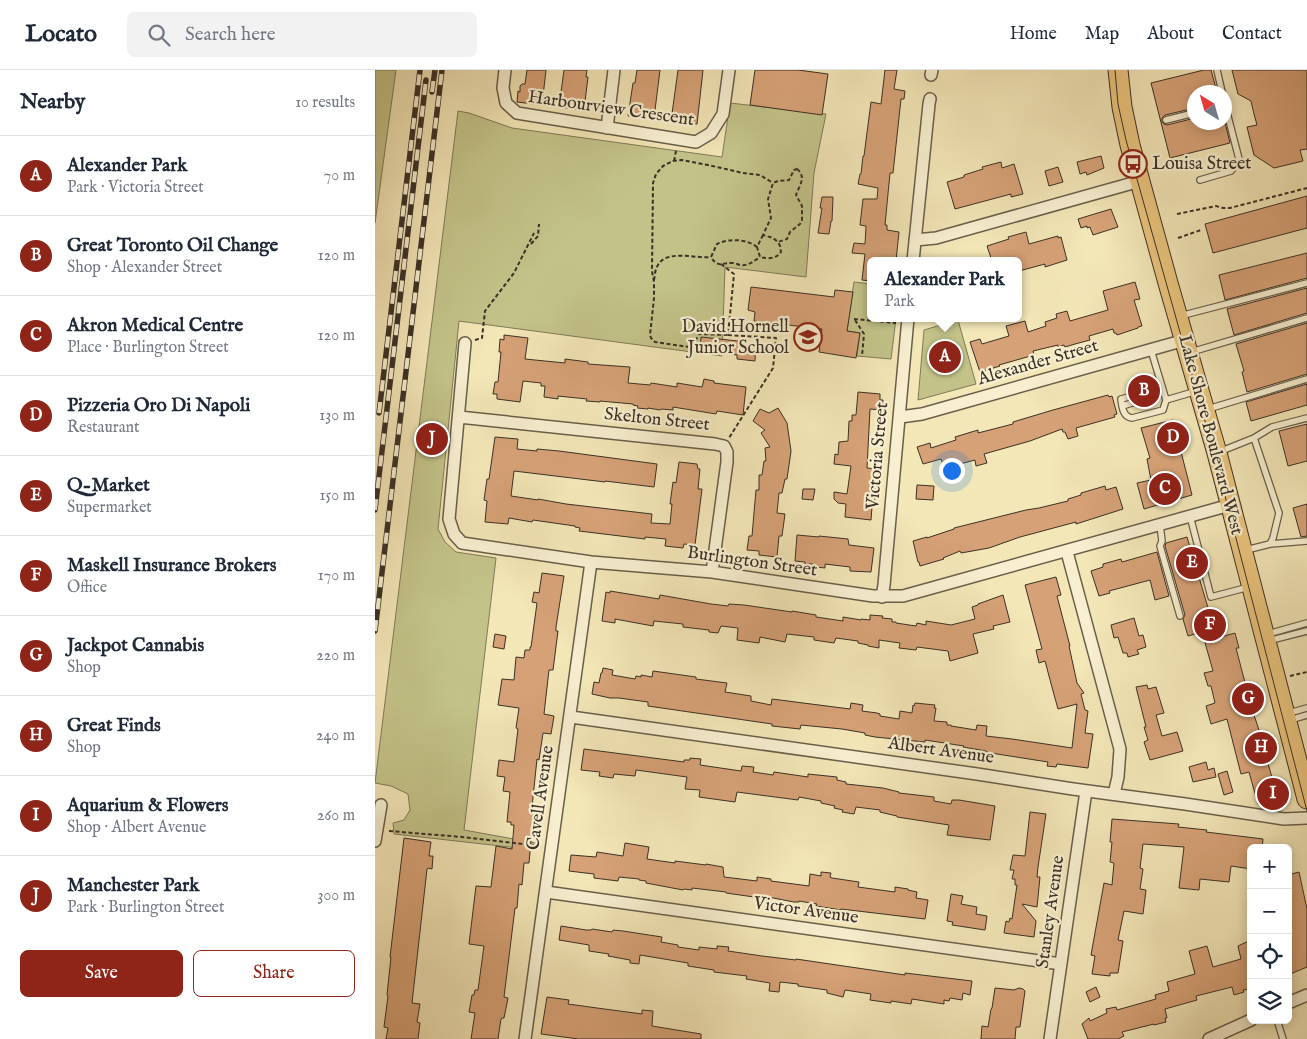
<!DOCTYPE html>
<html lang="en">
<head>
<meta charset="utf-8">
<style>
	body { margin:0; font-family:"IM FELL English",serif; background:#f2f2f3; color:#1f2937 }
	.controls { position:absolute; right:15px; bottom:15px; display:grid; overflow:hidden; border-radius:8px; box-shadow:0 2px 12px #0003 }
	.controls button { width:45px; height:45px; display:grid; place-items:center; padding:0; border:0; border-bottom:1px solid #e0e1e3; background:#fff; color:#1f2937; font:25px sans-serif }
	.compass { position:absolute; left:812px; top:15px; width:45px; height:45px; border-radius:50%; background:#fff; box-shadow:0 2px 12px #0003; rotate:323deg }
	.you { position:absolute; left:576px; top:400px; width:18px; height:18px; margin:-12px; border:4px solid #fff; border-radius:50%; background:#1a73e8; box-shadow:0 0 0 8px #1a73e833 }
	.badge { display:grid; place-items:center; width:32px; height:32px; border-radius:50%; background:#8f2418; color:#fff; font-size:16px; font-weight:700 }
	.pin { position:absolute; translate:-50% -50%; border:2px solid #fff; box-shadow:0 1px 5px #0006 }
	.popup { position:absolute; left:492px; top:187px; width:155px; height:65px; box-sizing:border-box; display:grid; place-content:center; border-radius:8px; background:#fff; filter:drop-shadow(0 1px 4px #0005); font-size:16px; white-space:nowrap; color:#747a83 }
	.popup b { font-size:19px; color:#1f2937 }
	.popup::after { content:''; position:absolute; left:50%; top:100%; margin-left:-10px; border:10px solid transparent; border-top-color:#fff }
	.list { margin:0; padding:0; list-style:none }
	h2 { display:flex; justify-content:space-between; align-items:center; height:65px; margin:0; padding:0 20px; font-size:21px }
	h2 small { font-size:16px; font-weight:400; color:#747a83 }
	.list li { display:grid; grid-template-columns:32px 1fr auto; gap:15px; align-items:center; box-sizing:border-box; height:80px; padding:0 20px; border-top:1px solid #e0e1e3 }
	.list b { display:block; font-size:19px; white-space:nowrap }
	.list p { margin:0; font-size:16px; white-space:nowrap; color:#747a83 }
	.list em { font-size:16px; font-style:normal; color:#747a83 }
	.actions { display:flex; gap:10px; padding:15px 20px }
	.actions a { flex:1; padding:11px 0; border:1px solid #8f2418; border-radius:8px; text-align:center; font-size:18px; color:#8f2418 }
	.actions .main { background:#8f2418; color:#fff }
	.icon { flex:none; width:28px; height:28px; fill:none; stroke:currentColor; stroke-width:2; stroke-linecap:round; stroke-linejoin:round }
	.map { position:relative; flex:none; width:932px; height:969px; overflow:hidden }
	header { display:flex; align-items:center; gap:30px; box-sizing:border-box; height:70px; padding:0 25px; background:#fff; border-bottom:1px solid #e0e1e3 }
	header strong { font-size:24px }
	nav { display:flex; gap:28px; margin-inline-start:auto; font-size:18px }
	.search { width:350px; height:45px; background:#f2f2f3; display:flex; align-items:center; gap:12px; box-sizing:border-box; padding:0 18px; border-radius:8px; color:#747a83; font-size:19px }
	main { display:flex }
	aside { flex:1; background:#fff }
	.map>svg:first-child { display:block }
	.green { fill:#c3c389; stroke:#7f7a58 }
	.building { fill:#d6a176; stroke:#3b3027 }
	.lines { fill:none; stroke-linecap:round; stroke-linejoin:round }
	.lane-casing { stroke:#695e4b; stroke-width:8 }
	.street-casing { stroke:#695e4b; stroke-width:14 }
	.primary-casing { stroke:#3b3027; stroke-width:21 }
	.path { stroke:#3b3027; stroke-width:2; stroke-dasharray:4 2.5; stroke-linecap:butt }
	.lane { stroke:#f7efd0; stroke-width:5.5 }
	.street { stroke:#f7efd0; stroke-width:11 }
	.primary { stroke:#eac37c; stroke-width:19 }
	.tram { stroke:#3b3027; stroke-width:1 }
	.rail-casing { stroke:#3b3027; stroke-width:5.5 }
	.rail { stroke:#f7efd0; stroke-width:4; stroke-dasharray:11; stroke-linecap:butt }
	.labels { text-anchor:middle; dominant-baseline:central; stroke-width:4.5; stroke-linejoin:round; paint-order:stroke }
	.street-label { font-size:18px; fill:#3b3027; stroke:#f7efd0 }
	.poi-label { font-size:18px; fill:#3b3027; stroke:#f7efd0; text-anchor:start }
</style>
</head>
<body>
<header>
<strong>Locato</strong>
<div class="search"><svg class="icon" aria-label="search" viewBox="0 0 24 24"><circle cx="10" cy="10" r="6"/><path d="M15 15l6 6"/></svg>Search here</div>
<nav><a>Home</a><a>Map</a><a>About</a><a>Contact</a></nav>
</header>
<main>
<aside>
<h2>Nearby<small>10 results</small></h2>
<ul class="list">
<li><span class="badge">A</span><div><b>Alexander Park</b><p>Park · Victoria Street</p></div><em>70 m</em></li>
<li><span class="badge">B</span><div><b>Great Toronto Oil Change</b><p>Shop · Alexander Street</p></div><em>120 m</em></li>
<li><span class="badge">C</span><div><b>Akron Medical Centre</b><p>Place · Burlington Street</p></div><em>120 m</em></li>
<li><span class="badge">D</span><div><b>Pizzeria Oro Di Napoli</b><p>Restaurant</p></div><em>130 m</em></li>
<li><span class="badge">E</span><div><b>Q-Market</b><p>Supermarket</p></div><em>150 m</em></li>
<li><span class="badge">F</span><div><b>Maskell Insurance Brokers</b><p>Office</p></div><em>170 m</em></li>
<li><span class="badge">G</span><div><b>Jackpot Cannabis</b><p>Shop</p></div><em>220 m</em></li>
<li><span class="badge">H</span><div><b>Great Finds</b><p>Shop</p></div><em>240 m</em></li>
<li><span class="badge">I</span><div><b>Aquarium &amp; Flowers</b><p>Shop · Albert Avenue</p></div><em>260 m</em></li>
<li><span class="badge">J</span><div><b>Manchester Park</b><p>Park · Burlington Street</p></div><em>300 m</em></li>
</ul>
<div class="actions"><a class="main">Save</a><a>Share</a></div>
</aside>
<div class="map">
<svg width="932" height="969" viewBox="0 0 932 969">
	<rect width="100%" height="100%" fill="#f3e6b7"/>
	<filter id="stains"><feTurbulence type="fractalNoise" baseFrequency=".004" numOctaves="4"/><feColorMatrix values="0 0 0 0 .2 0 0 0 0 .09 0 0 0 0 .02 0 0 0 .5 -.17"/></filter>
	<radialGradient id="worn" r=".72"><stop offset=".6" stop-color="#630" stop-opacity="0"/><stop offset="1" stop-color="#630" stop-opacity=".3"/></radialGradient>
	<path class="green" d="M0,0H21L0,153Z
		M355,33L451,44L439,103L431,207L350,197L347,286L84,251L63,459L70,472L81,482L121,488L89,760L161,773V780L19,764L18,753L29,750L35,740L33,724L16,716L0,713L83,41L94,43L137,58L347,87Z
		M479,212L496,214V248H521L516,289L482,286L485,263L472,261Z
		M583,250L601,314L543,330L549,260Z"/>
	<path class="building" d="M152,0H171L167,35L142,32L143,21L145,22V16L147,14H150Z
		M189,0H212L211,7H213L209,40L184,37Z
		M262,0H285L279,48L253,46L258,13H260Z
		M303,0H328L322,54L296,51Z
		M380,0H423L453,4L447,45L375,35Z
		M510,0H522L519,19L530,21L529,29H526L518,103H515L510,155H512V160L524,162L521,191H496V211L487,210L490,184L477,183L479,173L490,174L491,156L485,155L488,129H502L503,118L483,114L485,104H486L488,86H489L496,32L506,34Z
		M829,0H836L842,22H820V38L790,45L787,48V52L789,54L792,55L820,48V52H850L855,73L795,88L776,13Z
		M857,0H932V79L925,80L928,91L899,98L879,85L872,57L882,55L879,44L876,31L863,24Z
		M726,86L729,98L712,105L711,102L705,104L702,92Z
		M626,92L627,98L639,94L648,124L636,127V124L580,139L572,112L589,107V105L608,99L607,97Z
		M683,97L688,112L674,116L670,101Z
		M932,126V158L838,183L830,154Z
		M447,127H458L457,151H456L454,164L443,163L447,138H445Z
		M736,139L743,157L718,165L715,157L712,158V156L706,158L703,149Z
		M651,162L654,174L683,166V168L686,167L692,190L670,197V194L644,201V191H617L612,176L634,169L633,167Z
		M932,183V208L850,230L844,205Z
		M760,212L765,229L759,230L767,256L763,257V258L742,265L741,263H739L738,259L714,266L715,270L700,274L690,277L689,275L683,277V275L658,281L659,285L624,295L625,296L605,302L595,272L605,269L607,274L634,266L631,256L650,251L653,262L671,256L670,252L682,248L681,244L692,241L695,251L733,240L728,221Z
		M376,217L459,227L460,220L478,222L472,261L485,263L481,288L444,282L447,259L379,251L380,242L373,240Z
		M932,218V243L859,265L852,239Z
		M932,253V304L872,322L867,302L869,301L861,274Z
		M129,265L153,268L150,289L190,293V289L213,292V294L255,297L253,313L275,315L276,313L302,317V313L327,317L329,309L339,311V313L371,317L368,345L342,341L341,344L298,337V340L286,339L285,340L273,338V339L262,338L263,336L258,335V334L225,331V332L211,331L212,329L183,326V329L169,327L170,316H166V313L148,311L145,332L122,329V324H118L120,312H123L126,282H124L125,269L129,270Z
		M326,267L363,271V274L381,275L380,291L362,289V285L325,280Z
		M776,307L782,330L771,333L772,329L769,326V321L766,319L759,321L757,312Z
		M932,314V335L876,351L871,332Z
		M483,322L505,324V330H508L507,340L495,339L492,398L501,399V400H503L499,437H497L496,450L470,447L471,434L463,433L459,429V422L472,424L476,396L459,394L460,384L463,385L464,372L473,371L474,351H477V345H481Z
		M733,325L734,327L737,326L742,344L739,345L740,347L701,358L703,366L693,369L690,362H688L687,359L655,371L609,384L612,393L601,396L600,390L581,395L582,398L571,402L566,389L548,394L542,377L555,373L556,378L581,370L580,367L603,360V363L638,354V352L678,340Z
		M403,338L412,353L416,381L412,409H410L407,423H404L402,443L410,444L407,466H404L402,487L384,485V481L372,480L374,466H377L381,420H384V405H387L389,391H391L390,378L395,377L386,363L390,360L378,351L385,339L394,343Z
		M798,350L817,425L769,439L762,413L776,410L772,389L775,388L766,358Z
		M932,354V391L913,396L904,361Z
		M120,367L143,369L142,379L162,381V379L184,381L282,394L279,417L230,411V412L139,401L136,426L163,430V429L191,434L277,444L276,453L295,454L297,434H295L298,412L301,413L304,392L322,394L323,399H325L323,419H327L320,475L309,474L308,478L290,476L291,469L270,467V469L204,461L205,458L200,457V456L158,450L157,452L134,448L133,454L110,452L112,431L109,430L112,409H114Z
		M542,415L559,416L558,430L541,429Z
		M730,416L731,420L741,417L748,439L701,454V452L645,467L614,478L586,483L585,481L568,488L569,489L545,496L544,492H543L538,471L552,467V468L579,459V458L651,440L664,438L693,431V429L706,425V423Z
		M428,419H440L438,430L427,429Z
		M932,434V466L926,467L918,438Z
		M422,465L444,467V466L473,469L474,475L499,478L496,502L475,501V497L450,494V498L441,497V494H430V492L420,491Z
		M812,467L842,568L860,563L864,578H861L873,624H875L880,642H878L886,666H885L903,728L883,734L874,702L866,704L852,649L836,654L831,636L840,633L836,616H833L829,603L838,601L827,562L813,566L808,549L810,545L790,476L791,473Z
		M782,482L794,526L780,530L775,510L734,521L735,523L724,526L716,501L728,497V494L746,489L747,492Z
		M167,503L189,506L181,557V561H183L178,600H174L169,644L179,646L176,664L168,663L164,690L162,689L157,737H159L154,793H149L147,815L144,814L142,838H140L129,927L133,928L129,948H127L126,949L123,969H96L100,943L94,942L97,925H99L100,920H103L109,876L94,874L101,816L116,817L121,776L137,779L139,755H136V752H132L135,722L128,721L130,707L122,706L124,690L139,692L143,659L141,658L144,638L123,635L127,609L139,610L141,587L149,588L150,580H155V577H156L162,533L157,532L159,522L164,523Z
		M681,507L686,525L682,526L695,576H694L702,613L709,623L706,624L710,640L713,641L710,663L718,664L713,698L682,694L681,697L672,696L673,692L622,684L611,682V681L588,677L589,676L550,670V672L500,667L490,665V663L467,659L426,655L425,659L397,656V654L273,636V632L244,628H235L217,624L219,612L224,613L226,603H227L228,598L238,600L237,605L260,609L261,606L266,607V605L277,607L278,601L321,607V609L352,613L350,622L376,626V631L396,635L397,629L475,639L476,633L488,635L487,641L502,643L505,644V646L524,649L525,641L537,643L538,635L539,636L540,633L560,635L559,638H561L559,651L572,652V655H576V656L601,660L602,655L612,656L611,666L637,669L697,678L702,634L683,639L678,621L670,591L664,593L661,580L667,579L650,515Z
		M235,521L284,529L285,525L336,534L353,536L354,534L369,535L417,542V541L441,545V547L468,551V547L486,550V549L495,550V545L508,546L507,548L517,549V552H521V553L541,556L542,553L551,555V551L576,555L600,549L597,537L603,535V534L628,525L635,552L618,556L619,559L598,564L603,583L575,591L573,581L542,577L541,580L524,578L525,573L504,570V578L493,576V575L483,573V571L461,568L459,573L439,570V567L412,564L410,572L385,567L384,573L362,570L363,558L346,556L343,563L334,562V560L308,557V554L279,551L278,556L240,549V553L227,551L231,522L235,523Z
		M759,548L764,566L768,565L771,577L762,580L764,584L753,587L752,583H748L743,567L739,568L736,555Z
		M120,564L131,566L129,579L118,577Z
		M772,615L773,619L781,617L789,643L781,645L787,666L802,662L808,681L775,690L769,672L773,670L769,657H771L761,617Z
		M209,679L309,692V690H315V688L326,689L325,695L366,701L367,696L379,697L378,702L398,705L399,702L433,707V704L462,707V710L471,712V714L508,718L524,722V723L559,727V731L576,734L577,730H584L620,736L615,770L572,765L574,755L522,747V746L509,743L505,742V740L481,737L479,744L467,742L468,740L459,738L460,736L446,733V731L424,727L423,730L362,722L360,732L324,727L325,720L310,719L312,707L261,700L260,706L239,704L238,708L224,706L225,702L206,700Z
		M831,692L833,700L839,698L841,707L818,712L814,697Z
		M852,701L858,722L849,725L843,704Z
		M655,742L671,744L663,797L662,807H665L662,837L647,834L661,851L659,867L629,863L631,851L634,852L635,848L637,849L642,815H640V809H637L639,800H635L638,785L650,786Z
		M737,749L804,754L803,757L832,760L831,762L888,769L887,778H876V799L856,796L854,812L825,809L824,820L804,818L809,777L768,774L765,798L768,799L765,819L771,820L768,844L749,841L743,870L748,871L743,903H735V906L717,904L720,886L716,885L729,813L737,815L739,793L735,792L737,772H735Z
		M29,768L56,772L54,786H58L57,799L53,798L52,799L37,933L45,934L42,952L45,953L43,969H11L13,958L9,957L13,926L12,925L16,887H15Z
		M250,773L274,777L272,789L300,793V791L331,795V794L348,797L349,807L382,811V807L396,809V811L434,816L435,804L446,806V802L456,803L455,807L457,808L484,812L483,817L520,822V817L533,819V820L542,822L541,828L553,830L550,849L466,839V840L441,836L442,834L424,831V832H419L393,827V829L351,823V822L317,818V820L309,819L308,820L271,813V811L264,810V809L244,807L243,811L219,808V804L194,801L196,785L221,787L222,782L248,786Z
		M924,802L932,839V897L913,905V805Z
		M576,824L588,826L586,834L602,837L601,844L612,846L610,860L577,855L578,852L572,851Z
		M186,856L211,860H216L217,859L237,862L238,860L248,861L287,867L286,872L303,875V877L324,880V877L342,879V876L354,877L353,881L387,886L421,890V889L530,905V903L597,911L595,925L588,923L587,930L575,928L574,931L569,930V934L537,929L536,934L516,931V933L495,930L496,924L470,920L468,927L452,923V920L423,916V914L405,912L404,922L394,921L395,913L371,909L372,906L339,902V900L313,896V893L265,885L264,894L255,893V890L233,886L234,884L214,881V875L184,870Z
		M876,870V919L868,920L869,922L859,925L857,917L821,926L822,930L790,939L792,948H790L791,952L779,955V954L747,962L749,966L743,969H713L707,954L714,948L715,951L732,943L731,939L741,937L742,940L781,929L780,925L794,921L792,912L820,904L814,881L832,876L838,897L866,889L863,876Z
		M721,917L725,927L715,932L711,922Z
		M620,918L639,920L644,918L648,919L650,921L645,957H641L640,969H606L607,956L613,957L616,939L617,938Z
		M172,927L194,930L193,934L222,938L267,944V940L278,941L277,956L326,964V969H204L166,964Z"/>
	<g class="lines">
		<defs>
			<path id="lane" d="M842,0L847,22
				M791,50L819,43
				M825,110L856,101L864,89L849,31
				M805,246L932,213
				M776,280L791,330
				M816,282L932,248
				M765,324L746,329C747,337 748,347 757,348L788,340L791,330L822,321
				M747,336L767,330
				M833,339L932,309
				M844,382L879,368L897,357L932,348
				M815,446L836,527L874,517
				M785,455L787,471L785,476L805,546
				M895,474L932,471
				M871,480L895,474L898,468L904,443L879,368
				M893,564L932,553
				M893,571L932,561
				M914,643L932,638
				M915,650L932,645
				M902,950L908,969"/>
			<path id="street" d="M130,0L128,18L131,33L142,43L321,72L336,63L348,44L354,0
				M556,5L557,0
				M232,58L239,0
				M540,170L561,168L765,111
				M538,191L554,34L555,29
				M90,273L74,449L79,464L87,473L216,492L337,502L498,526H528L855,435
				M84,347L340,374L349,376L352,382V392L337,502
				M525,347L547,344L810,270
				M692,482L745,679L743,707L739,724
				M507,527L509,515L533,248
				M196,647L602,704L698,719L810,734L909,749L932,748
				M0,771L6,735
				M171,822L686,894
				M913,933L932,925
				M150,969L216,492
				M675,969L711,721
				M834,969L876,950"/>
			<path id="primary" d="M743,0L747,37L755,75L793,213L842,383L932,729"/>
		</defs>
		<use href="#lane" class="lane-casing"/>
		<use href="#street" class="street-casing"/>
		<use href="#primary" class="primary-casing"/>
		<path class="path" d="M299,91L301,81
			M422,99C432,107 424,116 421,125L427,136V150L425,154L415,162L412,169L403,172L398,168L388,165L396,148L393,129L398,113L403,111L414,110L419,100Z
			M802,144L841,136L848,138H855L932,118
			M388,165L382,177L385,187C393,189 401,189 406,182L405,176L403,172
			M803,168L826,160
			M156,174L163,166L164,154
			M382,177C372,169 354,168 342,174L336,187C343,199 347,192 358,193C361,193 363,195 366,195C373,196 379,191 385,187
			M346,194L359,204L353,265L324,264L318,276L314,277L280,272L276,268L275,265L279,228V212L277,201L278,113L281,104L288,96L298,91L307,90L333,95L368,103L385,105L398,113
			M279,210C280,205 280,199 283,195C292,179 321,189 336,187
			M479,249L521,253
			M480,250L489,264L487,286
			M353,265L401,268L398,298L354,368
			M100,270L107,268L110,241L139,203L159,163
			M915,606L932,602
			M14,761L87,767L166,776"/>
		<use href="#lane" class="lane"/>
		<use href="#street" class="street"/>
		<use href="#primary" class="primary"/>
		<path class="tram" d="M740,0L743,34L751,70L837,376L932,741"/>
		<defs>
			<path id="rail" d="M57,22L60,0
				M4,343L45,0
				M0,440L51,10
				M0,561L67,0"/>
		</defs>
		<use href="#rail" class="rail-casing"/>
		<use href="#rail" class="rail"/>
	</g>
	<defs>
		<symbol id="bus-ring" viewBox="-11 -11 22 22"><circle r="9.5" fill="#f7efd0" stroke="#8f2418" stroke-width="1.5"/><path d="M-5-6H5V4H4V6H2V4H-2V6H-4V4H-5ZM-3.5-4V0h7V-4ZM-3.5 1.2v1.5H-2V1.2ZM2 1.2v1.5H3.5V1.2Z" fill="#8f2418"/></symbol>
		<symbol id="school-ring" viewBox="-11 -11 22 22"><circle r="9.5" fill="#f7efd0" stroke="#8f2418" stroke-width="1.5"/><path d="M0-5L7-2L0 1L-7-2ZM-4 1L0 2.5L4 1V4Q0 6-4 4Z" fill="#8f2418"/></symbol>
	</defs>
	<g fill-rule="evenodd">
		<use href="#bus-ring" x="742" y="78" width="32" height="32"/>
		<use href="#school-ring" x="417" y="251" width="32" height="32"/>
	</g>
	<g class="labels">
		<g class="street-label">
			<text transform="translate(236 39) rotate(8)">Harbourview Crescent</text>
			<text transform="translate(663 293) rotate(-16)">Alexander Street</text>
			<text transform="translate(282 350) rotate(6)">Skelton Street</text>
			<text transform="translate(835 365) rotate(75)">Lake Shore Boulevard West</text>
			<text transform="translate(503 386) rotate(-85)">Victoria Street</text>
			<text transform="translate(377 492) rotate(8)">Burlington Street</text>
			<text transform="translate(566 681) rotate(8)">Albert Avenue</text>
			<text transform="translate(166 728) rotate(-82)">Cavell Avenue</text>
			<text transform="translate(431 841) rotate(8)">Victor Avenue</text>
			<text transform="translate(676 842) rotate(-82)">Stanley Avenue</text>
		</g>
		<g class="poi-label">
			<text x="777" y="94">Louisa Street</text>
			<text x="414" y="257" text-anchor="end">David Hornell<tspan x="414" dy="21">Junior School</tspan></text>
		</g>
	</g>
	<rect width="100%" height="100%" filter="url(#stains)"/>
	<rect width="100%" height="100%" fill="url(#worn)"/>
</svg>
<div class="controls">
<button>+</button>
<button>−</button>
<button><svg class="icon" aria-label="locate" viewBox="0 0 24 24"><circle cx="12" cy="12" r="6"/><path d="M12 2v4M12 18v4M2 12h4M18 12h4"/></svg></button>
<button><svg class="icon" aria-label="layers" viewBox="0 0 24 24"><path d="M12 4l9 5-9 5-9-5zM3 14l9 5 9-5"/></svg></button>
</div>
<svg class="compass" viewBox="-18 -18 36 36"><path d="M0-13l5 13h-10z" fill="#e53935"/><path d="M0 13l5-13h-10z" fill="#747a83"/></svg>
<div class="you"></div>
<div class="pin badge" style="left:570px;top:287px">A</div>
<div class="popup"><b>Alexander Park</b>Park</div>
<div class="pin badge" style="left:769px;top:321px">B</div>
<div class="pin badge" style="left:790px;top:419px">C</div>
<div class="pin badge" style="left:798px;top:368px">D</div>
<div class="pin badge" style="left:817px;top:493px">E</div>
<div class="pin badge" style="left:835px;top:555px">F</div>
<div class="pin badge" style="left:873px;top:629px">G</div>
<div class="pin badge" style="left:886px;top:678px">H</div>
<div class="pin badge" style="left:898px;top:724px">I</div>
<div class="pin badge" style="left:57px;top:369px">J</div>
</div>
</main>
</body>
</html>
